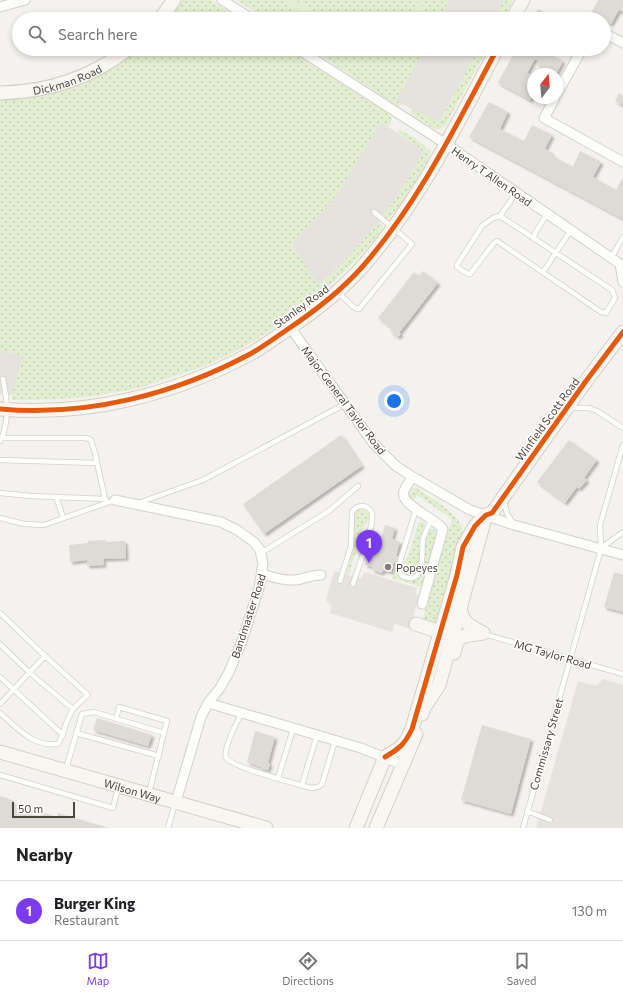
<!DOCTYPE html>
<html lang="en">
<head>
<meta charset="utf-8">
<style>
	body { margin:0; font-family:Commissioner,sans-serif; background:#f2f2f2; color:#202124 }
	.compass { position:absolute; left:527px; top:68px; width:36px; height:36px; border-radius:50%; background:#fff; box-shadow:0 2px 6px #0003; rotate:16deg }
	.scale { position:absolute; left:12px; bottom:10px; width:63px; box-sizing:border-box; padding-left:4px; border:2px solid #4b4439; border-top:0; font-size:11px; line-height:14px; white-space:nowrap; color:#4b4439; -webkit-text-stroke:3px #fff; paint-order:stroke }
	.you { position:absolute; left:394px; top:401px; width:14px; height:14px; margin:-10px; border:3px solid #fff; border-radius:50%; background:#1a73e8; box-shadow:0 0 0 6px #1a73e833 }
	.badge { display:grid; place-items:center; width:26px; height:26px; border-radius:50%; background:#7c3aed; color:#fff; font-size:13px; font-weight:700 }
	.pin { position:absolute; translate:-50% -33px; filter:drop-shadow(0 1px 2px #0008) }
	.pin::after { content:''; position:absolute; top:21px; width:14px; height:12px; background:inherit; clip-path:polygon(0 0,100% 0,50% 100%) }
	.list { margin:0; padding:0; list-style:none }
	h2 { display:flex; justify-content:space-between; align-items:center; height:52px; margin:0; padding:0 16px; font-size:17px }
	h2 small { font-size:13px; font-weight:400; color:#757577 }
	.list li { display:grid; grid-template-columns:26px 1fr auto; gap:12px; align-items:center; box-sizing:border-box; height:60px; padding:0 16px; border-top:1px solid #e0e0e0 }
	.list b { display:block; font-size:15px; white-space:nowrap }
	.list p { margin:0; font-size:13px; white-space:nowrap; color:#757577 }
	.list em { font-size:13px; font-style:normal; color:#757577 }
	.icon { flex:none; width:22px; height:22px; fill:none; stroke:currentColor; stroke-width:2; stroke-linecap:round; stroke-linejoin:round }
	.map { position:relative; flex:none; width:623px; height:828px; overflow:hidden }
	.search { position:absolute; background:#fff; box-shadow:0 2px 6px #0003; left:12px; right:12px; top:12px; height:44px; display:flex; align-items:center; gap:10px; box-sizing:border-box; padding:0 14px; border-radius:22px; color:#757577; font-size:15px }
	.sheet { height:112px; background:#fff }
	nav { display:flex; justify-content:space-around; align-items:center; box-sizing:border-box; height:56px; border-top:1px solid #e0e0e0; background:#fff; font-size:11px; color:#757577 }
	nav a { display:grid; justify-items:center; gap:2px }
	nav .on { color:#7c3aed }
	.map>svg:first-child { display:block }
	.grass { fill:url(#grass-dots) }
	.garden { fill:#e1eecf }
	.parking { fill:#e6e3df }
	.building { fill:#dedbd6; filter:url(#shadow) }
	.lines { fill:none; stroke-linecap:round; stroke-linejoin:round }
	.lane-casing { stroke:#d2d0cb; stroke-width:6 }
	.street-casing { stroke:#d2d0cb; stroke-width:11 }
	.secondary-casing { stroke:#d3cfc5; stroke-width:15 }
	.lane { stroke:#fdfdfc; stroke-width:4.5 }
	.street { stroke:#fdfdfc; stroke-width:9 }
	.secondary { stroke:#f7f6f1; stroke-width:13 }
	.cycleway-casing { stroke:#fff; stroke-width:8 }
	.cycleway { stroke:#e8590c; stroke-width:5 }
	.poi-dot { fill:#868178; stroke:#fff; stroke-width:1.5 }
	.labels { text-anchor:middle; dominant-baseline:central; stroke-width:3; stroke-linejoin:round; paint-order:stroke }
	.street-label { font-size:11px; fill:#4b4439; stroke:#fff }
	.poi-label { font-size:11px; fill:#4b4439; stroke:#fff; text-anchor:start }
</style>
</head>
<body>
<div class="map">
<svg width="623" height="828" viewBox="0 0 623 828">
	<defs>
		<pattern id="grass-dots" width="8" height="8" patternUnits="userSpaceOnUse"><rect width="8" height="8" fill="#e1eecf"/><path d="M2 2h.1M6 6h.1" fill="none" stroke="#c3cdb2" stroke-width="1.8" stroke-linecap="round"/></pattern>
		<filter id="shadow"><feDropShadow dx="2.5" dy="2.5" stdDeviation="1" flood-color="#0004"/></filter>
	</defs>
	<rect width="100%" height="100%" fill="#f4f2ee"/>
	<path class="grass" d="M182,0H210L240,19H168Z
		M237,0H283L312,19H265Z
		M294,0H419L408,19H323Z
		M425,0H450L440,19H415Z
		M504,0H513L503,19H494Z
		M140,49H287L390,115L392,120L389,126H388L381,122L337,195L292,244L320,285L352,252L378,222L383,225C381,236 352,264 343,273C304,311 250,348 199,368C189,371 178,375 168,378C156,382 145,387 133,389C93,398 53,400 12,400V395L22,356L0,350V99C31,101 64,94 92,80C108,72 122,62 137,52Z
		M311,49H424L397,100L402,104L399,107Z
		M478,49H487L445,126L440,129H434L410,113L412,109L439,122Z
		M400,130L416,139L431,151C429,162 396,215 387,220L384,218V214L410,175L423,151L398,133V131Z
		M413,488H417C434,501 461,513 464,535L440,621L434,625L423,620V618L452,519L417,495L413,501L411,500L408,496Z
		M361,509L366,511L369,514V520L362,529L350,572L348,575H346V573L354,545V515L358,510Z
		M420,522H423L425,525C425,530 421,535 420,540C418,551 426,577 407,575L403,571L402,566L409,554L418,524Z
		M431,529L435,530L437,534L422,587L392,578L396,567L397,574L403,579L413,580L419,577L425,565V541L429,530Z"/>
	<path class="garden" d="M283,0H294L323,19H312Z
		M419,0H425L415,19H408Z"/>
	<path class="parking" d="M450,0H504L494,19H440Z
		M424,49H478L439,122L402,104L397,100Z
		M381,122L423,151L410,175L384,214L380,223L378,222L352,252L319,285L292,244L337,195Z
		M0,350L22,356L12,395L0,394Z
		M334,571L361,579L364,572L417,588L415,594L419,595L410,629L395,624L392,632L330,613L332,606L328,603L326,600Z
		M603,679L623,685V828H536L578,681L596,686Z"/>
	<path class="building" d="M598,0H623V12L619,10L611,24L591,13Z
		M538,9L557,19H532Z
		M516,49H540L539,52L542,54L544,51L563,61L556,74H555L537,65L539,61L535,59L527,73L533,76V95L530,100L498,83Z
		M619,93L623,96L622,105L615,101Z
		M489,102L508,112L500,129L524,141L532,125L552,135L545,149L552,153L551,155L573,167L580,151L601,162L593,177L616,190L623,177V219L469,137Z
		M423,271L438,283L399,333L401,334L398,337L390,331L393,329L378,318L414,272L419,276Z
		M341,435L362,466L264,534L243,504Z
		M569,440L597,460L584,478L587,480L579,489L577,487L565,503L537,482Z
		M385,525L395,528L392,539L400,542L396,556L399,557L398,563L394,562L391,572L383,570L382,573L372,570L373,567L365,565L368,552H366L367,547L370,548L373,538H371L372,533L382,536Z
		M105,540V542L125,541L126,558L103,559L104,565L87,566V560L70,562L69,545L88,543V541Z
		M614,572L623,575V612L604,607Z
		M97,718L152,735L148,746L93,730Z
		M482,725L531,739L511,814L461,800Z
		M255,731L275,737L268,763L270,764L268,770L261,768V767L247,762Z
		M0,796L12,800L11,803L28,808L26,813L40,816L41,812L58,817V813L109,828H0Z"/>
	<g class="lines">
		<defs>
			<path id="lane" d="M500,216L612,290L615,298L606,313L601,312L497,241L494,243L470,274H468L457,267V265L482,226L493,218L500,216L516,193
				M534,238L535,233L547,214
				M611,258L623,237
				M543,272L571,230
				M338,293L355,308L359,309L412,244L374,212
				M570,408H589L597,411L623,428
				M2,438H86L91,440L95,453L105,499
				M0,441C10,423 7,399 3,379
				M623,445L600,525L601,548L623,532
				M0,460L97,463
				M0,493L31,496L106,499
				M56,497L63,517
				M504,501L507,514L513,523
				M138,503L203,480L345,404
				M416,509L398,568C399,572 401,576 405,577C427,585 421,548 423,539C425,532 429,525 432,518
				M0,518L24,524L44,525L115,500
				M261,553L329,511L358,486
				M340,581L351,546L352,512C354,509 358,506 362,506C366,506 370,509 372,513C375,525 357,571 353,584
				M0,613L45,656L0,704
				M484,634L623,674
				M0,644L30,673L73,709
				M0,677L63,735
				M0,713C17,728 33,747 58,744C64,734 65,722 72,711C75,705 83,700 88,695L45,656
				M241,714C237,722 223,749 226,757C229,767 298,784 311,788L318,787L322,784L335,741
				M116,719L119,707L167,721L149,793
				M76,733L159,756
				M66,769L82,714L94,712L164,733
				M0,775L113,808L118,787
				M278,778L293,729
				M302,785L317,735
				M527,811L550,820
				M168,828L175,803
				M523,828L601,549"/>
			<path id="street" d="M222,0L252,19
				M0,7L25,0
				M604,33L623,43
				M298,49L446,144L623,266
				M557,94L582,49
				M555,98L544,118L623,162
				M620,264L623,282
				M290,327L373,443L396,466L413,477L470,510L514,525L623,555
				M413,477C410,481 406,486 404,491C399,505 434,517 443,529L422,604
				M115,500L221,522L237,530L254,542L260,550L263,564L259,588L242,641L229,672L220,688L208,703L201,717L176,802
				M262,574C272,577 284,581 295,580C304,579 311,575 321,575
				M208,703L361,748L403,765"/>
			<g id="secondary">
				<path d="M160,19L174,0"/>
				<path d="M512,19L523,0"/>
				<path id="s1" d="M0,93C47,92 91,78 128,49"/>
				<path d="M0,409C87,417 176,394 252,353C264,346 276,337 288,329C315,311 341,291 363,266C419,202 457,124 497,49"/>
				<path d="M460,607C462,623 470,626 483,633"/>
				<path d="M416,624L440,632"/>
				<path d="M454,653C458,631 465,637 483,633"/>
				<path d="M422,714L424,708L439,685L485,518"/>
				<path id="s2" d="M0,752L266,828"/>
				<path d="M356,828L385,757L400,748L406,741L412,729L457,575L463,547L475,526L486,515L492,513L586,381L623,332"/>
				<path d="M376,828L416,734"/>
			</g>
		</defs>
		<use href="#lane" class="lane-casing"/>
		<use href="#street" class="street-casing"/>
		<use href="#secondary" class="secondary-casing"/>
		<use href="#lane" class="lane"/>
		<use href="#street" class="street"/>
		<use href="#secondary" class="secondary"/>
		<defs>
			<path id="cycleway" d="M0,409C87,417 176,394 252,353C264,346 276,337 288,329C315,311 341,291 363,266C419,202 457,124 497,49
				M385,757C400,748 404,745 412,729L457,575L463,547L475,526L486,515L492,513L586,381L623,332"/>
		</defs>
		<use href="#cycleway" class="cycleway-casing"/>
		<use href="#cycleway" class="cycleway"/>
	</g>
	<circle class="poi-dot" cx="388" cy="567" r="4"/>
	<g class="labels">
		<g class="street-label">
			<text stroke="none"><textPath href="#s1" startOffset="69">Dickman Road</textPath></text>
			<text transform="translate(492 176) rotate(35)">Henry T Allen Road</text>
			<text transform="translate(301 306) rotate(-36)">Stanley Road</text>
			<text transform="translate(344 400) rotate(53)">Major General Taylor Road</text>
			<text transform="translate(547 419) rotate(-54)">Winfield Scott Road</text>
			<text transform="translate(248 616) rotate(-72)">Bandmaster Road</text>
			<text transform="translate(553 654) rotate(16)">MG Taylor Road</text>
			<text transform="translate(546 744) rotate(-74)">Commissary Street</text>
			<text stroke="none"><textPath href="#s2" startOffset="138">Wilson Way</textPath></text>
		</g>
		<g class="poi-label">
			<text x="396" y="567">Popeyes</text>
		</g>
	</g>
</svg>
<svg class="compass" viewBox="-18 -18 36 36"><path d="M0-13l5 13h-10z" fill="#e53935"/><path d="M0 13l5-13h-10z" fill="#757577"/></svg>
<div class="scale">50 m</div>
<div class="you"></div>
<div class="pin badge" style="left:369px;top:563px">1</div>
<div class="search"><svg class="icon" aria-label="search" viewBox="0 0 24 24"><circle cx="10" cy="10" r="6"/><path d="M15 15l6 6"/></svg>Search here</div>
</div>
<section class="sheet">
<h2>Nearby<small></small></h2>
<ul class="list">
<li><span class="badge">1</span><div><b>Burger King</b><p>Restaurant</p></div><em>130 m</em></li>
</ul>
</section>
<nav>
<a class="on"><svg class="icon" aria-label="map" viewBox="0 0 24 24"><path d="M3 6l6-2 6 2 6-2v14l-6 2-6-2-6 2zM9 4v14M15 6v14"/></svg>Map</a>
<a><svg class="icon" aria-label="directions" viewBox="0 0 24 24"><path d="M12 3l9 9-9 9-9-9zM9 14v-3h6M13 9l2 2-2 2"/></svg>Directions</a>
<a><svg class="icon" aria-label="saved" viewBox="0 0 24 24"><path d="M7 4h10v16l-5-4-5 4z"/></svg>Saved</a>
</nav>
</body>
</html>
